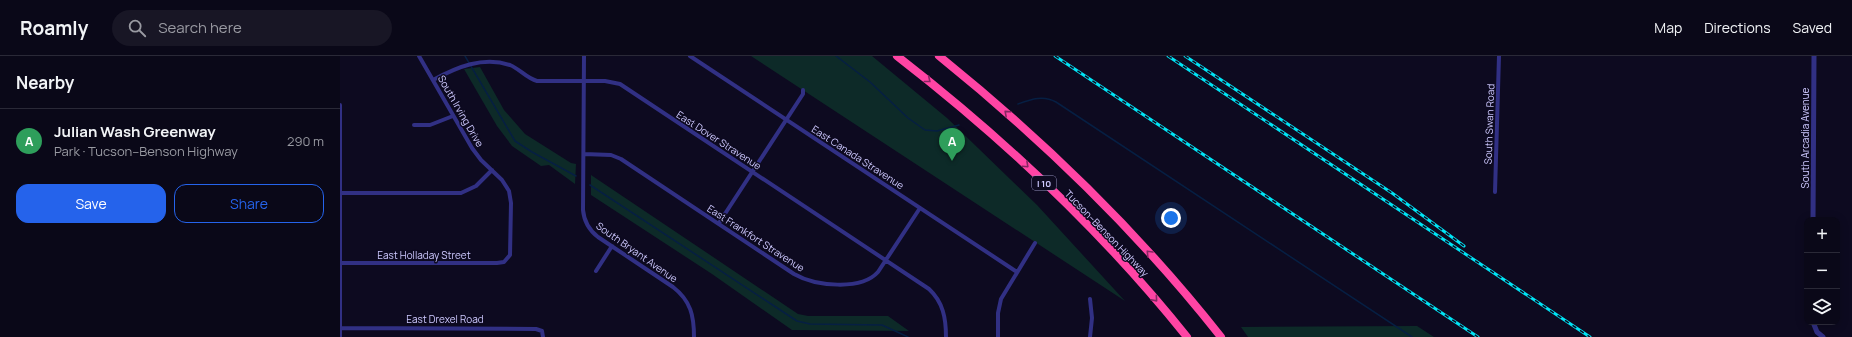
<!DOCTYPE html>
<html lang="en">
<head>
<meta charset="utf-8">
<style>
	body { margin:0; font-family:Manrope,sans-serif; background:#181625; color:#f1f3f6 }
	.controls { position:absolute; right:12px; bottom:12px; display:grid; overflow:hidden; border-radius:8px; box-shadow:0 2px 10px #0003 }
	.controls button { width:36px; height:36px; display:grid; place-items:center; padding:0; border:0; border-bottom:1px solid #2a2937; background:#0a0818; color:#f1f3f6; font:20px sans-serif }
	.you { position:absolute; left:831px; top:162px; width:14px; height:14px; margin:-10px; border:3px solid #fff; border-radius:50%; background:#1a73e8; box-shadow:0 0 0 6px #1a73e833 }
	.badge { display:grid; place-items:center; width:26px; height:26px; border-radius:50%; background:#2563eb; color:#fff; font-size:13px; font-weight:700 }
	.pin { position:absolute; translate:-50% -33px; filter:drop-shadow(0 1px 2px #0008) }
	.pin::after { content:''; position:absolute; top:21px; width:14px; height:12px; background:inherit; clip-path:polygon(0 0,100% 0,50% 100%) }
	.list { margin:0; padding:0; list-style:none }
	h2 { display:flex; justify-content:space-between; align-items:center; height:52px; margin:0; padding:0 16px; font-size:17px }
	h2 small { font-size:13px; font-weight:400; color:#999aa2 }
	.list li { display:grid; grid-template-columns:26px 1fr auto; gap:12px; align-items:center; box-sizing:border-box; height:64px; padding:0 16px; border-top:1px solid #2a2937 }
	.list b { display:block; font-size:15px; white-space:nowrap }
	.list p { margin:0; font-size:13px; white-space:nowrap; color:#999aa2 }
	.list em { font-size:13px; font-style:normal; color:#999aa2 }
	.actions { display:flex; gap:8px; padding:12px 16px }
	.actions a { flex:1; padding:9px 0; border:1px solid #2563eb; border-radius:12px; text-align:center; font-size:14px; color:#2563eb }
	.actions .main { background:#2563eb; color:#fff }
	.icon { flex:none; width:22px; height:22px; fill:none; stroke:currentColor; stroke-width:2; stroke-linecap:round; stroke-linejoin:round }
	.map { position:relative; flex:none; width:1512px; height:281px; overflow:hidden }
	header { display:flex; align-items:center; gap:24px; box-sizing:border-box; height:56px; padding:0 20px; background:#0a0818; border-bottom:1px solid #2a2937 }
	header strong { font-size:19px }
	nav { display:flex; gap:22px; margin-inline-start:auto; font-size:14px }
	.search { width:280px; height:36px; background:#181625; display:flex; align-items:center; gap:10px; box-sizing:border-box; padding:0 14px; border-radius:22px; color:#999aa2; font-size:15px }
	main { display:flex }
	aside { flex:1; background:#0a0818 }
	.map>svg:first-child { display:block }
	.green { fill:#0d2a28 }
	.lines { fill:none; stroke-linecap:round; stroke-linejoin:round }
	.stream { stroke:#061f43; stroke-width:1.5 }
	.minor { stroke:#313084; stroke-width:4 }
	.tertiary { stroke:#313084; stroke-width:5 }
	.motorway { stroke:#ff44a4; stroke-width:8 }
	.rail-casing { stroke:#00e4f4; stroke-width:3 }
	.rail { stroke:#0d0a20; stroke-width:1.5; stroke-dasharray:4.5; stroke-linecap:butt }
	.oneway { stroke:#862762 }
	.labels { text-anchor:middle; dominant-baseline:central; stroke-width:3; stroke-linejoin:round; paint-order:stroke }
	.shield { fill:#0d0a20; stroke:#9490bc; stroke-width:1 }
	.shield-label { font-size:9px; font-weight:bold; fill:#cec9ff }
	.street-label { font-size:10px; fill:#cec9ff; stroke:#0d0a20 }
</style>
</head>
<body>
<header>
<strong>Roamly</strong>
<div class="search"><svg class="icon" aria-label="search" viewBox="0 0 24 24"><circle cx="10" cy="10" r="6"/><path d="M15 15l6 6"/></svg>Search here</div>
<nav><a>Map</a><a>Directions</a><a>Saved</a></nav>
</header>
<main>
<aside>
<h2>Nearby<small></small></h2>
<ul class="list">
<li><span class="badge" style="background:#2e9e5b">A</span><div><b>Julian Wash Greenway</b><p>Park · Tucson–Benson Highway</p></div><em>290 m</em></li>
</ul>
<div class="actions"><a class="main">Save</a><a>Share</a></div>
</aside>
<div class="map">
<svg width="1512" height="281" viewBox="0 0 1512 281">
	<rect width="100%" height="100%" fill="#0d0a20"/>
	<path class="green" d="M411,0H532L607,62L697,149L785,245Z
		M140,11L164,54L185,78L231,107L236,108L235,128L209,109L201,110L172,90L157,70L124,13Z
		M251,119L458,258L468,260H548L569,275L452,274L372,218L251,139Z
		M1077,270L1094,281H908L901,271Z"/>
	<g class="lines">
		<path class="stream" d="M125,0L175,85L192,96L236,120
			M496,0L530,26L568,62L585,74L597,75L619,69
			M678,48C692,43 703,39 716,46L1072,281
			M250,129L457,265L470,268L542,269L568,281"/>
		<path class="minor" d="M244,0L243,154C244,165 249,174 258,181L333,231C351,245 354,260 354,281
			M350,0L677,216
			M93,24C117,11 143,0 170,9C180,13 186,22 197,25H265L280,28L589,233C603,246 606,262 606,281
			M0,49V281
			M74,69H90L113,60
			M244,98L271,99L281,103L454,218C475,230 521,235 538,216L580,152
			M1155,136L1159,0
			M1,137H121L136,130L152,114
			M379,167L463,38V34
			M1,207H157L164,206L170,199L171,147L169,135L162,124L141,104L132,92L79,0
			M256,215L272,190
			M0,272L196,273L202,275L203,281
			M658,281V257L661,243L695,187
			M750,281L752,262L750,243"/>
		<path class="tertiary" d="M1473,164L1474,0
			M1473,266L1477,276L1483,281"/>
		<path class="motorway" d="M557,0C663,82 763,176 847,281
			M599,0C702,83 799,177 881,281"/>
		<defs>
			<path id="rail" d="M715,0L1138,281
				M828,0L1250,281
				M845,0L1052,137L1124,190"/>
		</defs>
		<use href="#rail" class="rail-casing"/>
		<use href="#rail" class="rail"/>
	</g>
	<defs><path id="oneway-chevron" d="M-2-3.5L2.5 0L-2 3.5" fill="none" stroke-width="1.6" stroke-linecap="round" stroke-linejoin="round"/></defs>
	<g class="oneway">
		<use href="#oneway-chevron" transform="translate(588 24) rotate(39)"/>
		<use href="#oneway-chevron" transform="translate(667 57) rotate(-138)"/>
		<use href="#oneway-chevron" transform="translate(686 109) rotate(43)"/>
		<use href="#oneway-chevron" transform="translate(809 197) rotate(-133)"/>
		<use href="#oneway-chevron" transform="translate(815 243) rotate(49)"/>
	</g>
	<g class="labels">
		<rect class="shield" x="692" y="120" width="24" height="14" rx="3"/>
		<g class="shield-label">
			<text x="704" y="127">I 10</text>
		</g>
		<g class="street-label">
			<text transform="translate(121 55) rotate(60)">South Irving Drive</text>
			<text transform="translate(1149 68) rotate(-88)">South Swan Road</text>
			<text transform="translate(1465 82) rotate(-90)">South Arcadia Avenue</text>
			<text transform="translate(379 84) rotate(33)">East Dover Stravenue</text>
			<text transform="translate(518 101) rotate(33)">East Canada Stravenue</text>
			<text transform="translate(767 177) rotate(46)">Tucson–Benson Highway</text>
			<text transform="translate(416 182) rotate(33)">East Frankfort Stravenue</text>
			<text transform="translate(297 196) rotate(35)">South Bryant Avenue</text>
			<text x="84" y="199">East Holladay Street</text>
			<text x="105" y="263">East Drexel Road</text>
		</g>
	</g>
</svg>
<div class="controls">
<button>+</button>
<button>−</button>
<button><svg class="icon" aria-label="layers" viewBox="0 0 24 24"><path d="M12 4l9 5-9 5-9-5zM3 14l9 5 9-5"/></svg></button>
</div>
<div class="you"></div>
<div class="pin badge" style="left:612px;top:105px;background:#2e9e5b">A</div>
</div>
</main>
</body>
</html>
